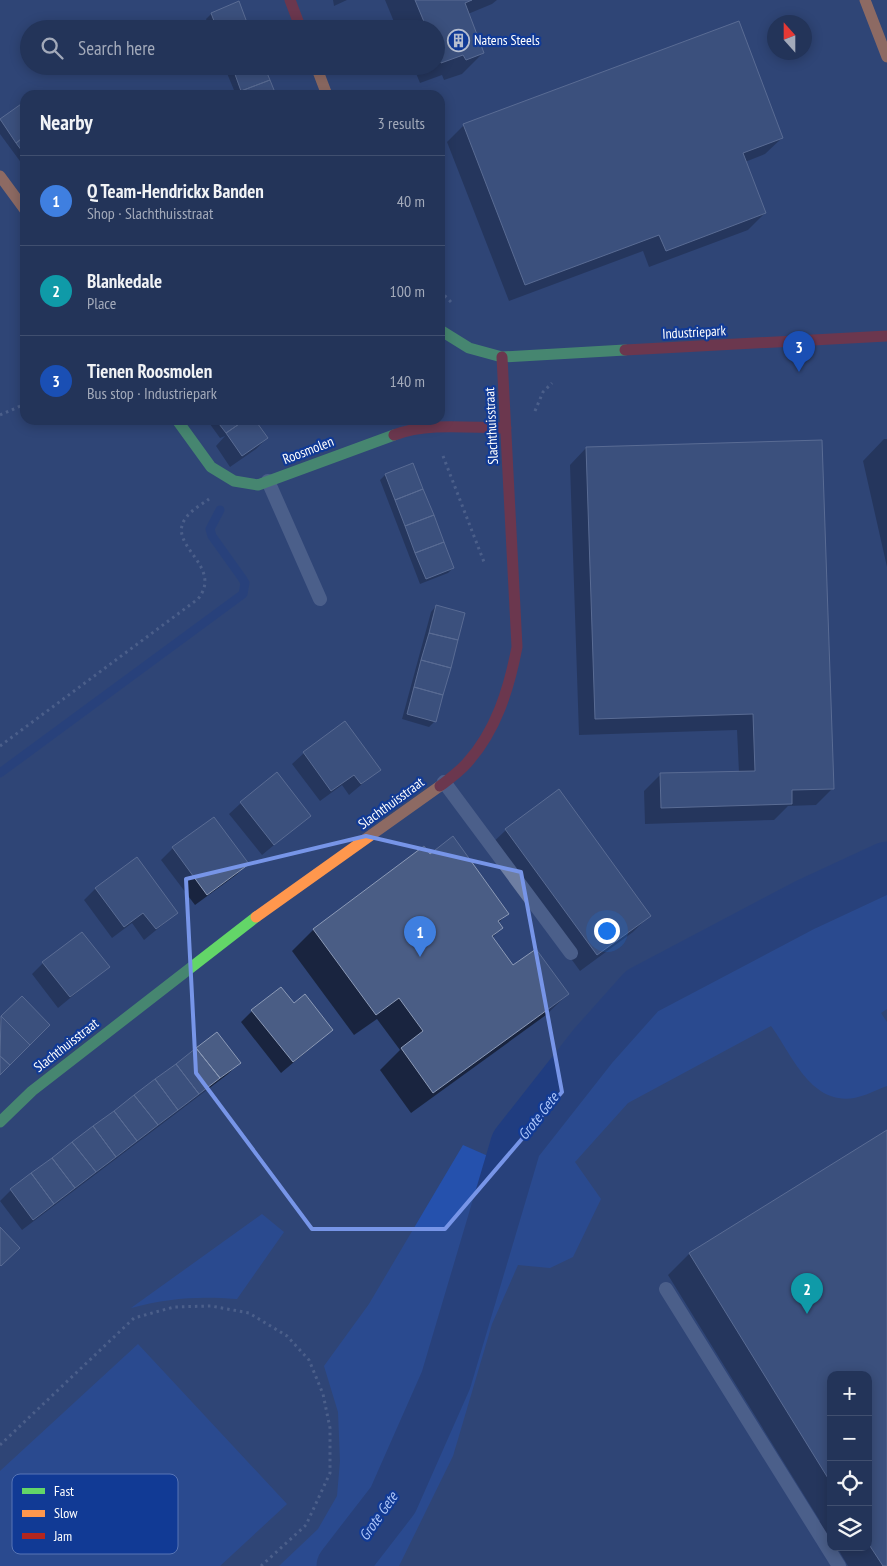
<!DOCTYPE html>
<html lang="en">
<head>
<meta charset="utf-8">
<style>
	body { margin:0; font-family:"PT Sans Narrow",sans-serif; background:#2f3f62; color:#f1f3f6 }
	.controls { position:absolute; right:15px; bottom:15px; display:grid; overflow:hidden; border-radius:10px; box-shadow:0 2px 12px #0003 }
	.controls button { width:45px; height:45px; display:grid; place-items:center; padding:0; border:0; border-bottom:1px solid #404f6f; background:#233459; color:#f1f3f6; font:25px sans-serif }
	.compass { position:absolute; left:767px; top:15px; width:45px; height:45px; border-radius:50%; background:#233459; box-shadow:0 2px 12px #0003; rotate:339deg }
	.you { position:absolute; left:606px; top:930px; width:18px; height:18px; margin:-12px; border:4px solid #fff; border-radius:50%; background:#1a73e8; box-shadow:0 0 0 8px #1a73e833 }
	.badge { display:grid; place-items:center; width:32px; height:32px; border-radius:50%; background:#95b2f1; color:#fff; font-size:16px; font-weight:700 }
	.pin { position:absolute; translate:-50% -41px; filter:drop-shadow(0 1px 2px #0008) }
	.pin::after { content:''; position:absolute; top:26px; width:18px; height:15px; background:inherit; clip-path:polygon(0 0,100% 0,50% 100%) }
	.list { margin:0; padding:0; list-style:none }
	h2 { display:flex; justify-content:space-between; align-items:center; height:65px; margin:0; padding:0 20px; font-size:21px }
	h2 small { font-size:16px; font-weight:400; color:#a3aaba }
	.list li { display:grid; grid-template-columns:32px 1fr auto; gap:15px; align-items:center; box-sizing:border-box; height:90px; padding:0 20px; border-top:1px solid #404f6f }
	.list b { display:block; font-size:19px; white-space:nowrap }
	.list p { margin:0; font-size:16px; white-space:nowrap; color:#a3aaba }
	.list em { font-size:16px; font-style:normal; color:#a3aaba }
	.icon { flex:none; width:28px; height:28px; fill:none; stroke:currentColor; stroke-width:2; stroke-linecap:round; stroke-linejoin:round }
	.map { position:relative; flex:none; width:887px; height:1566px; overflow:hidden }
	.search { position:absolute; background:#233459; box-shadow:0 2px 12px #0003; left:20px; top:20px; width:425px; height:55px; display:flex; align-items:center; gap:12px; box-sizing:border-box; padding:0 18px; border-radius:28px; color:#a3aaba; font-size:19px }
	.panel { position:absolute; background:#233459; box-shadow:0 2px 12px #0003; left:20px; top:90px; width:425px; height:335px; border-radius:15px }
	.map>svg:first-child { display:block }
	.green { fill:#2551ad }
	.shadow { fill:#0007; fill-rule:evenodd }
	.lines { fill:none; stroke-linecap:round; stroke-linejoin:round }
	.stream { stroke:#203d80; stroke-width:9 }
	.river { stroke:#203d80; stroke-width:51 }
	.building { fill:#4a5d85; stroke:#8c9ab7 }
	.path { stroke:#6e7ea2; stroke-width:3; stroke-dasharray:2.5 4; stroke-linecap:butt }
	.lane { stroke:#6e7ea2; stroke-width:14 }
	.fast { stroke:#63d668; stroke-width:11 }
	.slow { stroke:#ff974d; stroke-width:11 }
	.jam { stroke:#b3261e; stroke-width:11 }
	.marked { fill:none; stroke:#7795e8; stroke-width:4; stroke-linejoin:round }
	.labels { text-anchor:middle; dominant-baseline:central; stroke-width:4.5; stroke-linejoin:round; paint-order:stroke }
	.poi-label { font-size:14px; fill:#fff; stroke:#113a95; text-anchor:start }
	.street-label { font-size:14px; fill:#fff; stroke:#113a95 }
	.water-label { font-size:15px; font-style:italic; fill:#adc6fa; stroke:#113a95 }
	.key { fill:#113a95; stroke:#5875b5; stroke-width:1 }
	.key-label { font-size:14px; fill:#fff }
</style>
</head>
<body>
<div class="map">
<svg width="887" height="1566" viewBox="0 0 887 1566">
	<rect width="100%" height="100%" fill="#2f4577"/>
	<path class="green" d="M887,867V1009L881,1013L887,1022V1086C876,1090 865,1096 854,1098C810,1105 792,1054 771,1026L628,1103L575,1162L601,1199L573,1257L550,1268L518,1265L492,1324L453,1456L399,1566H279L318,1529L337,1496L340,1461L338,1412L324,1366L369,1304L463,1145L488,1156L516,1144L593,1046L642,991L805,905Z
		M262,1214L284,1232L237,1299C198,1296 169,1298 131,1308Z
		M138,1344L287,1504L220,1566H0V1471Z"/>
	<path class="shadow" d="M333,0H347L334,6Z
		M385,0H497L492,4L468,14L483,53L462,74L444,80L442,75L420,83L413,66H436V29H397Z
		M238,3L248,29H210L206,19L211,14Z
		M224,66H263L274,95H236Z
		M23,104L25,106V168L0,134V121Z
		M464,125L782,138L765,154L745,162L765,213L748,230L649,267L643,251L509,301L447,142Z
		M207,420H254L267,438L256,449L230,467L216,446L225,436L220,438Z
		M884,439H887V567L863,461Z
		M586,448L833,788L816,805L788,806L774,820L645,824L644,791L661,774L739,773L737,730L579,735L570,465Z
		M385,475L453,568L448,573L420,584L380,480Z
		M436,606L435,721L429,727L402,719L431,612Z
		M345,722L379,770L349,795L342,785L320,801L292,764L304,753Z
		M241,803L309,816L262,855L229,814Z
		M214,818L247,864L236,875L195,905L161,860L173,848Z
		M506,830L650,915L633,932L580,971L489,846Z
		M423,848L429,856L508,913L498,923L501,928L492,938L513,967L568,994L546,1015L411,1113L380,1070L400,1050L377,1019L354,1035L292,951L313,930Z
		M137,859L177,913L144,940L132,923L112,938L84,900L95,889Z
		M43,963L108,967L58,1008L32,974Z
		M22,998L0,1074V1019Z
		M252,1011L332,1030L281,1073L241,1022Z
		M239,1063L228,1074L22,1230L0,1201L11,1190Z
		M887,1132V1566H848L838,1549L832,1553L815,1526L820,1521L668,1275L689,1254ZM831,1375H868V1547H831Z"/>
	<g class="lines">
		<path class="stream" d="M0,773L243,594L245,583L242,578L212,536L210,529L220,510"/>
		<path class="river" d="M342,1566L393,1500L446,1380L516,1144L593,1046L642,991L805,905L887,867"/>
	</g>
	<path class="building" d="M415,0H472L465,3L484,53L466,60L463,55L441,63L436,51V29H427Z
		M239,1L249,28L217,29L211,13Z
		M739,21L783,138L743,153L766,213L666,251L659,235L525,285L463,124Z
		M232,66H264L270,80L241,91Z
		M270,80L276,95H243L241,91Z
		M24,102L25,136L16,143L0,119Z
		M25,136V155L16,143Z
		M216,420H245L226,433Z
		M245,420H255L268,438L242,456L226,433Z
		M822,440L834,789L792,790V804L661,808L660,773L755,771L753,714L595,719L586,447Z
		M413,463L423,489L395,500L385,474Z
		M423,489L434,515L405,526L395,500Z
		M434,515L444,542L415,553L405,526Z
		M444,542L454,568L426,579L415,553Z
		M436,605L465,613L458,640L429,633Z
		M429,633L458,640L451,668L421,660Z
		M421,660L451,668L443,695L414,687Z
		M414,687L443,695L436,722L407,714Z
		M345,721L381,770L361,784L354,775L331,791L303,752Z
		M277,772L311,816L274,845L240,802Z
		M559,789L651,916L597,955L505,829Z
		M214,817L249,864L207,895L172,847Z
		M453,836L509,914L498,921L503,928L492,936L513,965L536,949L569,994L433,1093L401,1048L423,1031L399,998L376,1015L313,929L424,846L430,854Z
		M137,857L178,913L156,929L143,913L124,927L95,888Z
		M82,932L110,967L70,997L42,962Z
		M281,987L294,1003L305,994L333,1030L293,1062L251,1010Z
		M22,996L50,1025L30,1045L1,1016Z
		M1,1016L30,1045L10,1065L0,1056Z
		M217,1032L241,1063L220,1078L196,1048Z
		M196,1048L220,1078L199,1094L176,1064Z
		M0,1056L10,1065L0,1075Z
		M176,1064L199,1094L178,1110L155,1079Z
		M155,1079L178,1110L158,1125L134,1095Z
		M134,1095L158,1125L137,1141L114,1111Z
		M114,1111L137,1141L116,1157L93,1126Z
		M93,1126L116,1157L96,1172L72,1142Z
		M887,1130V1566H883L868,1543V1375H831V1483L689,1253Z
		M72,1142L96,1172L75,1188L52,1158Z
		M52,1158L75,1188L54,1204L31,1173Z
		M31,1173L54,1204L33,1220L10,1189Z
		M0,1227L20,1248L1,1266L0,1265Z"/>
	<g class="lines">
		<path class="path" d="M440,291L452,303
			M535,411L543,392L552,383
			M0,415L25,404
			M443,456L484,562
			M0,746L198,599C224,566 167,546 185,519C191,510 201,505 209,499
			M0,1445L134,1318L174,1307L211,1306L249,1313L287,1336L309,1360L323,1394L330,1428V1473L306,1525L261,1566"/>
		<path class="lane" d="M268,481L320,599
			M444,782L571,953
			M666,1289L839,1566"/>
		<path class="fast" d="M440,330L469,348L502,357L625,350
			M177,420L211,467L234,481L258,485L394,435
			M0,1122L32,1091L256,917"/>
		<path class="slow" d="M865,0L887,57
			M316,66L327,95
			M0,176L25,210
			M256,917L440,786"/>
		<path class="jam" d="M290,0L301,29
			M625,350L887,336
			M394,435C429,422 469,428 506,428
			M440,786C449,779 459,772 467,763C496,731 509,689 517,647L502,357"/>
	</g>
	<path d="M0 0H887V1566H0ZM366,836L521,872L562,1092L445,1229H312L196,1073L186,879Z" fill="#2f4577" fill-opacity=".55" fill-rule="evenodd"/>
	<path class="marked" d="M366,836L521,872L562,1092L445,1229H312L196,1073L186,879Z"/>
	<defs>
		<symbol id="building-ring" viewBox="-11 -11 22 22"><circle r="9.5" fill="#113a95" stroke="#b6becf" stroke-width="1.5"/><path d="M-4-6H4V6H1V3H-1V6H-4ZM-2.5-4.3h1.7v1.8h-1.7ZM.8-4.3h1.7v1.8H.8ZM-2.5-1h1.7V.8h-1.7ZM.8-1h1.7V.8H.8Z" fill="#b6becf"/></symbol>
	</defs>
	<g fill-rule="evenodd">
		<use href="#building-ring" x="446" y="28" width="25" height="25"/>
	</g>
	<g class="labels">
		<g class="poi-label">
			<text x="474" y="40">Natens Steels</text>
		</g>
		<g class="street-label">
			<text transform="translate(694 332) rotate(-3)">Industriepark</text>
			<text transform="translate(491 426) rotate(-93)">Slachthuisstraat</text>
			<text transform="translate(308 450) rotate(-21)">Roosmolen</text>
			<text transform="translate(391 803) rotate(-36)">Slachthuisstraat</text>
			<text transform="translate(66 1045) rotate(-38)">Slachthuisstraat</text>
		</g>
		<g class="water-label">
			<text transform="translate(538 1116) rotate(-52)">Grote Gete</text>
			<text transform="translate(378 1516) rotate(-55)">Grote Gete</text>
		</g>
	</g>
	<rect x="12" y="1474" width="166" height="80" rx="8" class="key"/>
	<rect x="22" y="1488" width="23" height="6" fill="#63d668"/>
	<rect x="22" y="1510" width="23" height="7" fill="#ff974d"/>
	<rect x="22" y="1533" width="23" height="6" fill="#b3261e"/>
	<g class="key-label">
		<text x="54" y="1496">Fast</text>
		<text x="54" y="1518">Slow</text>
		<text x="54" y="1541">Jam</text>
	</g>
</svg>
<div class="controls">
<button>+</button>
<button>−</button>
<button><svg class="icon" aria-label="locate" viewBox="0 0 24 24"><circle cx="12" cy="12" r="6"/><path d="M12 2v4M12 18v4M2 12h4M18 12h4"/></svg></button>
<button><svg class="icon" aria-label="layers" viewBox="0 0 24 24"><path d="M12 4l9 5-9 5-9-5zM3 14l9 5 9-5"/></svg></button>
</div>
<svg class="compass" viewBox="-18 -18 36 36"><path d="M0-13l5 13h-10z" fill="#e53935"/><path d="M0 13l5-13h-10z" fill="#a3aaba"/></svg>
<div class="you"></div>
<div class="pin badge" style="left:420px;top:957px;background:#3f7fe0">1</div>
<div class="pin badge" style="left:807px;top:1314px;background:#0f9aa8">2</div>
<div class="pin badge" style="left:799px;top:372px;background:#1a4fb4">3</div>
<div class="search"><svg class="icon" aria-label="search" viewBox="0 0 24 24"><circle cx="10" cy="10" r="6"/><path d="M15 15l6 6"/></svg>Search here</div>
<section class="panel">
<h2>Nearby<small>3 results</small></h2>
<ul class="list">
<li><span class="badge" style="background:#3f7fe0">1</span><div><b>Q Team-Hendrickx Banden</b><p>Shop · Slachthuisstraat</p></div><em>40 m</em></li>
<li><span class="badge" style="background:#0f9aa8">2</span><div><b>Blankedale</b><p>Place</p></div><em>100 m</em></li>
<li><span class="badge" style="background:#1a4fb4">3</span><div><b>Tienen Roosmolen</b><p>Bus stop · Industriepark</p></div><em>140 m</em></li>
</ul>
</section>
</div>
</body>
</html>
